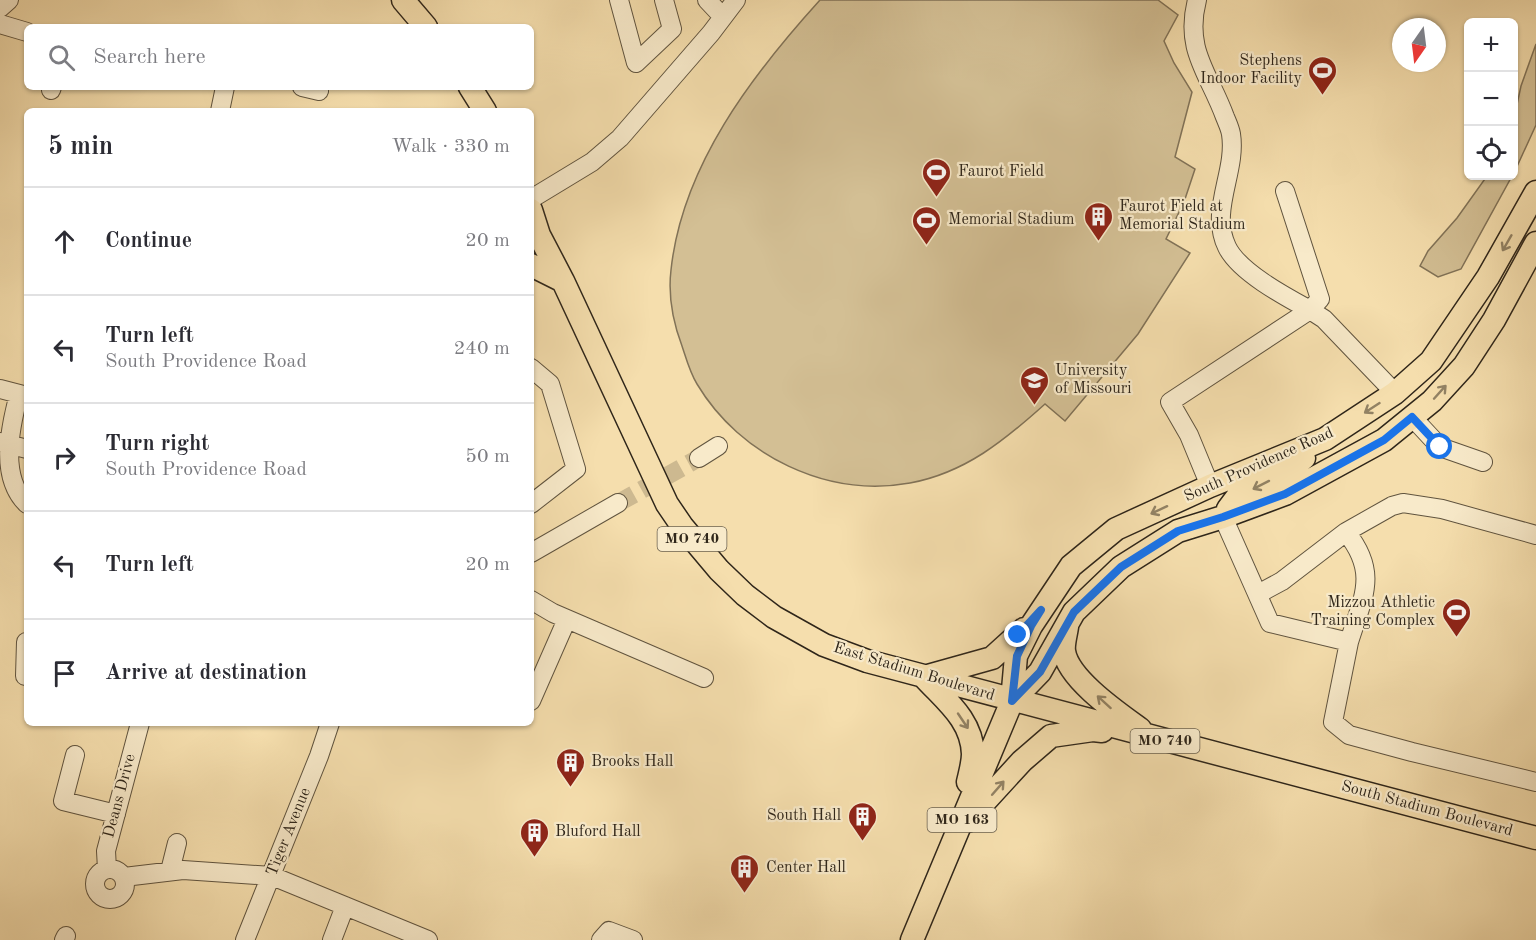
<!DOCTYPE html>
<html lang="en">
<head>
<meta charset="utf-8">
<style>
	body { margin:0; font-family:"Old Standard TT",serif; background:#f7f7f7; color:#2b2b33 }
	.controls { position:absolute; right:18px; top:18px; display:grid; overflow:hidden; border-radius:9px; box-shadow:0 2px 4px #0004 }
	.controls button { width:54px; height:54px; display:grid; place-items:center; padding:0; border:0; border-bottom:2px solid #e1e1e2; background:#fff; color:#2b2b33; font:30px sans-serif }
	.compass { position:absolute; left:1392px; top:18px; width:54px; height:54px; border-radius:50%; background:#fff; box-shadow:0 2px 4px #0004; rotate:194deg }
	.stop { position:absolute; width:18px; height:18px; margin:-14px; border:4px solid #1a73e8; border-radius:50%; background:#fff }
	.stop.end { background:#1a73e8; border-color:#fff; box-shadow:0 2px 6px #0008 }
	.list { margin:0; padding:0; list-style:none }
	h2 { display:flex; justify-content:space-between; align-items:center; height:78px; margin:0; padding:0 24px; font-size:26px }
	h2 small { font-size:20px; font-weight:400; color:#7c7c81 }
	.list li { display:grid; grid-template-columns:39px 1fr auto; gap:18px; align-items:center; box-sizing:border-box; height:108px; padding:0 24px; border-top:2px solid #e1e1e2 }
	.list b { display:block; font-size:22px; white-space:nowrap }
	.list p { margin:0; font-size:20px; white-space:nowrap; color:#7c7c81 }
	.list em { font-size:20px; font-style:normal; color:#7c7c81 }
	.icon { flex:none; width:33px; height:33px; fill:none; stroke:currentColor; stroke-width:2; stroke-linecap:round; stroke-linejoin:round }
	.map { position:relative; flex:none; width:1536px; height:940px; overflow:hidden }
	.search { position:absolute; background:#fff; box-shadow:0 2px 4px #0004; left:24px; top:24px; width:510px; height:66px; display:flex; align-items:center; gap:15px; box-sizing:border-box; padding:0 21px; border-radius:9px; color:#7c7c81; font-size:22px }
	.panel { position:absolute; background:#fff; box-shadow:0 2px 4px #0004; left:24px; top:108px; width:510px; height:618px; border-radius:9px }
	.map>svg:first-child { display:block }
	.green { fill:#d3bf94; stroke:#817257; stroke-width:1.5 }
	.lines { fill:none; stroke-linecap:round; stroke-linejoin:round }
	.minor-tunnel { stroke:#cdb990; stroke-width:18; stroke-dasharray:18 9; stroke-linecap:butt }
	.minor-casing { stroke:#60543f; stroke-width:20 }
	.major-casing { stroke:#2f261a; stroke-width:25 }
	.minor { stroke:#f8eaca; stroke-width:18 }
	.major { stroke:#f5dead; stroke-width:22 }
	.oneway { stroke:#928264 }
	.route { stroke:#1a73e8; stroke-width:8 }
	.labels { text-anchor:middle; dominant-baseline:central; stroke-width:4.5; stroke-linejoin:round; paint-order:stroke }
	.shield { fill:#f8eaca; stroke:#6b614f; stroke-width:1.5 }
	.shield-label { font-size:15px; font-weight:bold; fill:#2f261a }
	.poi-label { font-size:16px; fill:#2f261a; stroke:#f8eaca; text-anchor:start }
	.street-label { font-size:16px; fill:#2f261a; stroke:#f8eaca }
</style>
</head>
<body>
<div class="map">
<svg width="1536" height="940" viewBox="0 0 1536 940">
	<rect width="100%" height="100%" fill="#f5dead"/>
	<filter id="stains"><feTurbulence type="fractalNoise" baseFrequency=".00333" numOctaves="4"/><feColorMatrix values="0 0 0 0 .2 0 0 0 0 .09 0 0 0 0 .02 0 0 0 .5 -.17"/></filter>
	<radialGradient id="worn" r=".72"><stop offset=".6" stop-color="#630" stop-opacity="0"/><stop offset="1" stop-color="#630" stop-opacity=".3"/></radialGradient>
	<path class="green" d="M820,0H1158L1178,15L1164,41L1174,63L1192,92L1175,157L1195,169L1184,202L1166,239L1190,253L1138,334L1065,421L1045,404C1005,440 965,473 910,483C827,498 740,456 697,384C690,373 686,358 682,346C673,322 668,295 671,270C682,166 752,75 820,0Z
		M1536,44V125L1514,173V118L1521,86Z
		M1487,176H1512L1461,269L1438,277L1420,266L1428,251L1457,218Z"/>
	<g class="lines">
		<path class="minor-tunnel" d="M618,503L699,458"/>
		<defs>
			<path id="minor" d="M619,0L636,63L672,29L664,0
				M707,0L723,17
				M1197,0C1184,50 1209,73 1225,117C1227,122 1230,128 1231,134C1237,172 1209,210 1227,247C1239,272 1286,297 1310,310L1170,402L1189,435L1210,486
				M0,8L9,0
				M0,24L27,32
				M302,87L319,91
				M51,90L52,87
				M220,111L225,87
				M1285,191L1320,299L1310,310L1324,319L1395,393
				M531,199L592,162L620,138L711,33L736,0
				M531,368L550,384L576,469L531,504
				M0,389L27,396
				M19,394C9,431 0,478 27,504
				M1412,417L1440,447L1483,462
				M0,442L27,449
				M699,458L718,446
				M1223,517L1270,623L1349,642C1363,597 1379,573 1346,532L1392,506L1403,503L1442,509L1536,535
				M531,553L618,503
				M1258,594L1282,581L1346,532
				M531,600L553,613L704,678
				M26,642L25,676H27
				M1349,642L1333,722L1349,735L1412,752L1536,782
				M531,701L567,619
				M75,755L63,801L116,814
				M95 884a15 15 0 1 1 30 0a15 15 0 1 1-30 0Z
				M107,869L106,851L140,723
				M170,871L177,843
				M124,877L183,870L272,876L428,940
				M64,940L66,936
				M245,940L319,756L330,723
				M332,940L345,906
				M601,940L609,931L633,940"/>
			<path id="major" d="M403,0L426,27
				M470,87L485,111
				M531,210L539,235L563,281L667,504L682,526L719,570L745,595L774,617L824,645L867,661L1536,838
				M531,265L563,281
				M1228,509L1237,497L1291,468L1304,458
				M1067,627C1066,634 1063,644 1064,651C1068,679 1118,713 1140,729
				M1012,701L1040,672L1074,612L1121,567L1178,531L1223,517L1285,494L1384,440L1432,401L1464,366L1494,320L1536,243
				M968,782C970,773 973,763 973,754C972,720 946,701 924,677L992,658L1024,629
				M967,821L1022,761L1051,736L1093,730L1102,731
				M912,940L1012,701L1016,656L1031,626L1071,566L1116,529L1210,486L1325,439L1395,393L1431,361L1488,277L1536,192"/>
		</defs>
		<use href="#minor" class="minor-casing"/>
		<use href="#major" class="major-casing"/>
		<use href="#minor" class="minor"/>
		<use href="#major" class="major"/>
	</g>
	<defs><path id="oneway-shaft" d="M-6 0H5M1.5-3L5.5 0L1.5 3" fill="none" stroke-width="1.6" stroke-linecap="round" stroke-linejoin="round" transform="scale(1.5)"/></defs>
	<g class="oneway">
		<use href="#oneway-shaft" transform="translate(1507 243) rotate(120)"/>
		<use href="#oneway-shaft" transform="translate(1440 392) rotate(-48)"/>
		<use href="#oneway-shaft" transform="translate(1372 408) rotate(147)"/>
		<use href="#oneway-shaft" transform="translate(1261 485) rotate(153)"/>
		<use href="#oneway-shaft" transform="translate(1159 510) rotate(155)"/>
		<use href="#oneway-shaft" transform="translate(1104 702) rotate(-138)"/>
		<use href="#oneway-shaft" transform="translate(963 721) rotate(56)"/>
		<use href="#oneway-shaft" transform="translate(998 788) rotate(-49)"/>
	</g>
	<g class="lines">
		<path class="route" d="M1018,635L1041,610L1031,626L1017,656L1012,701L1040,672L1074,612L1121,567L1178,531L1223,517L1285,494L1384,440L1412,417L1440,447"/>
	</g>
	<defs>
		<symbol id="stadium-pin" viewBox="-11 -11 22 30"><path d="M0 17L-7.5 6A9.5 9.5 0 1 1 7.5 6Z" fill="#8f2418" stroke="#f8eaca"/><path d="M0-5a6.5 5 0 1 0 0 10a6.5 5 0 1 0 0-10ZM-3.5-1.8h7v3.6h-7Z" fill="#fff"/></symbol>
		<symbol id="building-pin" viewBox="-11 -11 22 30"><path d="M0 17L-7.5 6A9.5 9.5 0 1 1 7.5 6Z" fill="#8f2418" stroke="#f8eaca"/><path d="M-4-6H4V6H1V3H-1V6H-4ZM-2.5-4.3h1.7v1.8h-1.7ZM.8-4.3h1.7v1.8H.8ZM-2.5-1h1.7V.8h-1.7ZM.8-1h1.7V.8H.8Z" fill="#fff"/></symbol>
		<symbol id="university-pin" viewBox="-11 -11 22 30"><path d="M0 17L-7.5 6A9.5 9.5 0 1 1 7.5 6Z" fill="#8f2418" stroke="#f8eaca"/><path d="M0-5L7-2L0 1L-7-2ZM-4 1L0 2.5L4 1V4Q0 6-4 4Z" fill="#fff"/></symbol>
	</defs>
	<g fill-rule="evenodd">
		<use href="#stadium-pin" x="1306" y="54" width="33" height="45"/>
		<use href="#stadium-pin" x="920" y="156" width="33" height="45"/>
		<use href="#building-pin" x="1082" y="200" width="33" height="45"/>
		<use href="#stadium-pin" x="910" y="204" width="33" height="45"/>
		<use href="#university-pin" x="1018" y="364" width="33" height="45"/>
		<use href="#stadium-pin" x="1440" y="596" width="33" height="45"/>
		<use href="#building-pin" x="554" y="746" width="33" height="45"/>
		<use href="#building-pin" x="846" y="800" width="33" height="45"/>
		<use href="#building-pin" x="518" y="816" width="33" height="45"/>
		<use href="#building-pin" x="728" y="852" width="33" height="45"/>
	</g>
	<g class="labels">
		<g class="shield">
			<rect x="657.5" y="527" width="69" height="24" rx="4.5"/>
			<rect x="1130.5" y="729" width="69" height="24" rx="4.5"/>
			<rect x="927.5" y="808" width="69" height="24" rx="4.5"/>
		</g>
		<g class="shield-label">
			<text x="692" y="539">MO 740</text>
			<text x="1165" y="741">MO 740</text>
			<text x="962" y="820">MO 163</text>
		</g>
		<g class="poi-label">
			<text x="1302" y="61" text-anchor="end">Stephens<tspan x="1302" dy="18">Indoor Facility</tspan></text>
			<text x="958" y="172">Faurot Field</text>
			<text x="1119" y="207">Faurot Field at<tspan x="1119" dy="18">Memorial Stadium</tspan></text>
			<text x="948" y="220">Memorial Stadium</text>
			<text x="1055" y="371">University<tspan x="1055" dy="18">of Missouri</tspan></text>
			<text x="1435" y="603" text-anchor="end">Mizzou Athletic<tspan x="1435" dy="18">Training Complex</tspan></text>
			<text x="591" y="762">Brooks Hall</text>
			<text x="841" y="816" text-anchor="end">South Hall</text>
			<text x="555" y="832">Bluford Hall</text>
			<text x="766" y="868">Center Hall</text>
		</g>
		<g class="street-label">
			<text transform="translate(1259 465) rotate(-24)">South Providence Road</text>
			<text transform="translate(914 672) rotate(17)">East Stadium Boulevard</text>
			<text transform="translate(120 796) rotate(-75)">Deans Drive</text>
			<text transform="translate(1427 809) rotate(15)">South Stadium Boulevard</text>
			<text transform="translate(289 832) rotate(-68)">Tiger Avenue</text>
		</g>
	</g>
	<rect width="100%" height="100%" filter="url(#stains)"/>
	<rect width="100%" height="100%" fill="url(#worn)"/>
</svg>
<div class="controls">
<button>+</button>
<button>−</button>
<button><svg class="icon" aria-label="locate" viewBox="0 0 24 24"><circle cx="12" cy="12" r="6"/><path d="M12 2v4M12 18v4M2 12h4M18 12h4"/></svg></button>
</div>
<svg class="compass" viewBox="-18 -18 36 36"><path d="M0-13l5 13h-10z" fill="#e53935"/><path d="M0 13l5-13h-10z" fill="#7c7c81"/></svg>
<div class="stop" style="left:1440px;top:447px"></div>
<div class="stop end" style="left:1018px;top:635px"></div>
<div class="search"><svg class="icon" aria-label="search" viewBox="0 0 24 24"><circle cx="10" cy="10" r="6"/><path d="M15 15l6 6"/></svg>Search here</div>
<section class="panel">
<h2>5 min<small>Walk · 330 m</small></h2>
<ul class="list">
<li><svg class="icon" aria-label="ahead" viewBox="0 0 24 24"><path d="M12 20V5M6 11l6-6 6 6"/></svg><div><b>Continue</b></div><em>20 m</em></li>
<li><svg class="icon" aria-label="left" viewBox="0 0 24 24"><path d="M17 20v-9H6M10 6l-5 5 5 5"/></svg><div><b>Turn left</b><p>South Providence Road</p></div><em>240 m</em></li>
<li><svg class="icon" aria-label="right" viewBox="0 0 24 24"><path d="M7 20v-9h11M14 6l5 5-5 5"/></svg><div><b>Turn right</b><p>South Providence Road</p></div><em>50 m</em></li>
<li><svg class="icon" aria-label="left" viewBox="0 0 24 24"><path d="M17 20v-9H6M10 6l-5 5 5 5"/></svg><div><b>Turn left</b></div><em>20 m</em></li>
<li><svg class="icon" aria-label="arrive" viewBox="0 0 24 24"><path d="M6 21V4h12l-3 4 3 4H6"/></svg><div><b>Arrive at destination</b></div></li>
</ul>
</section>
</div>
</body>
</html>
